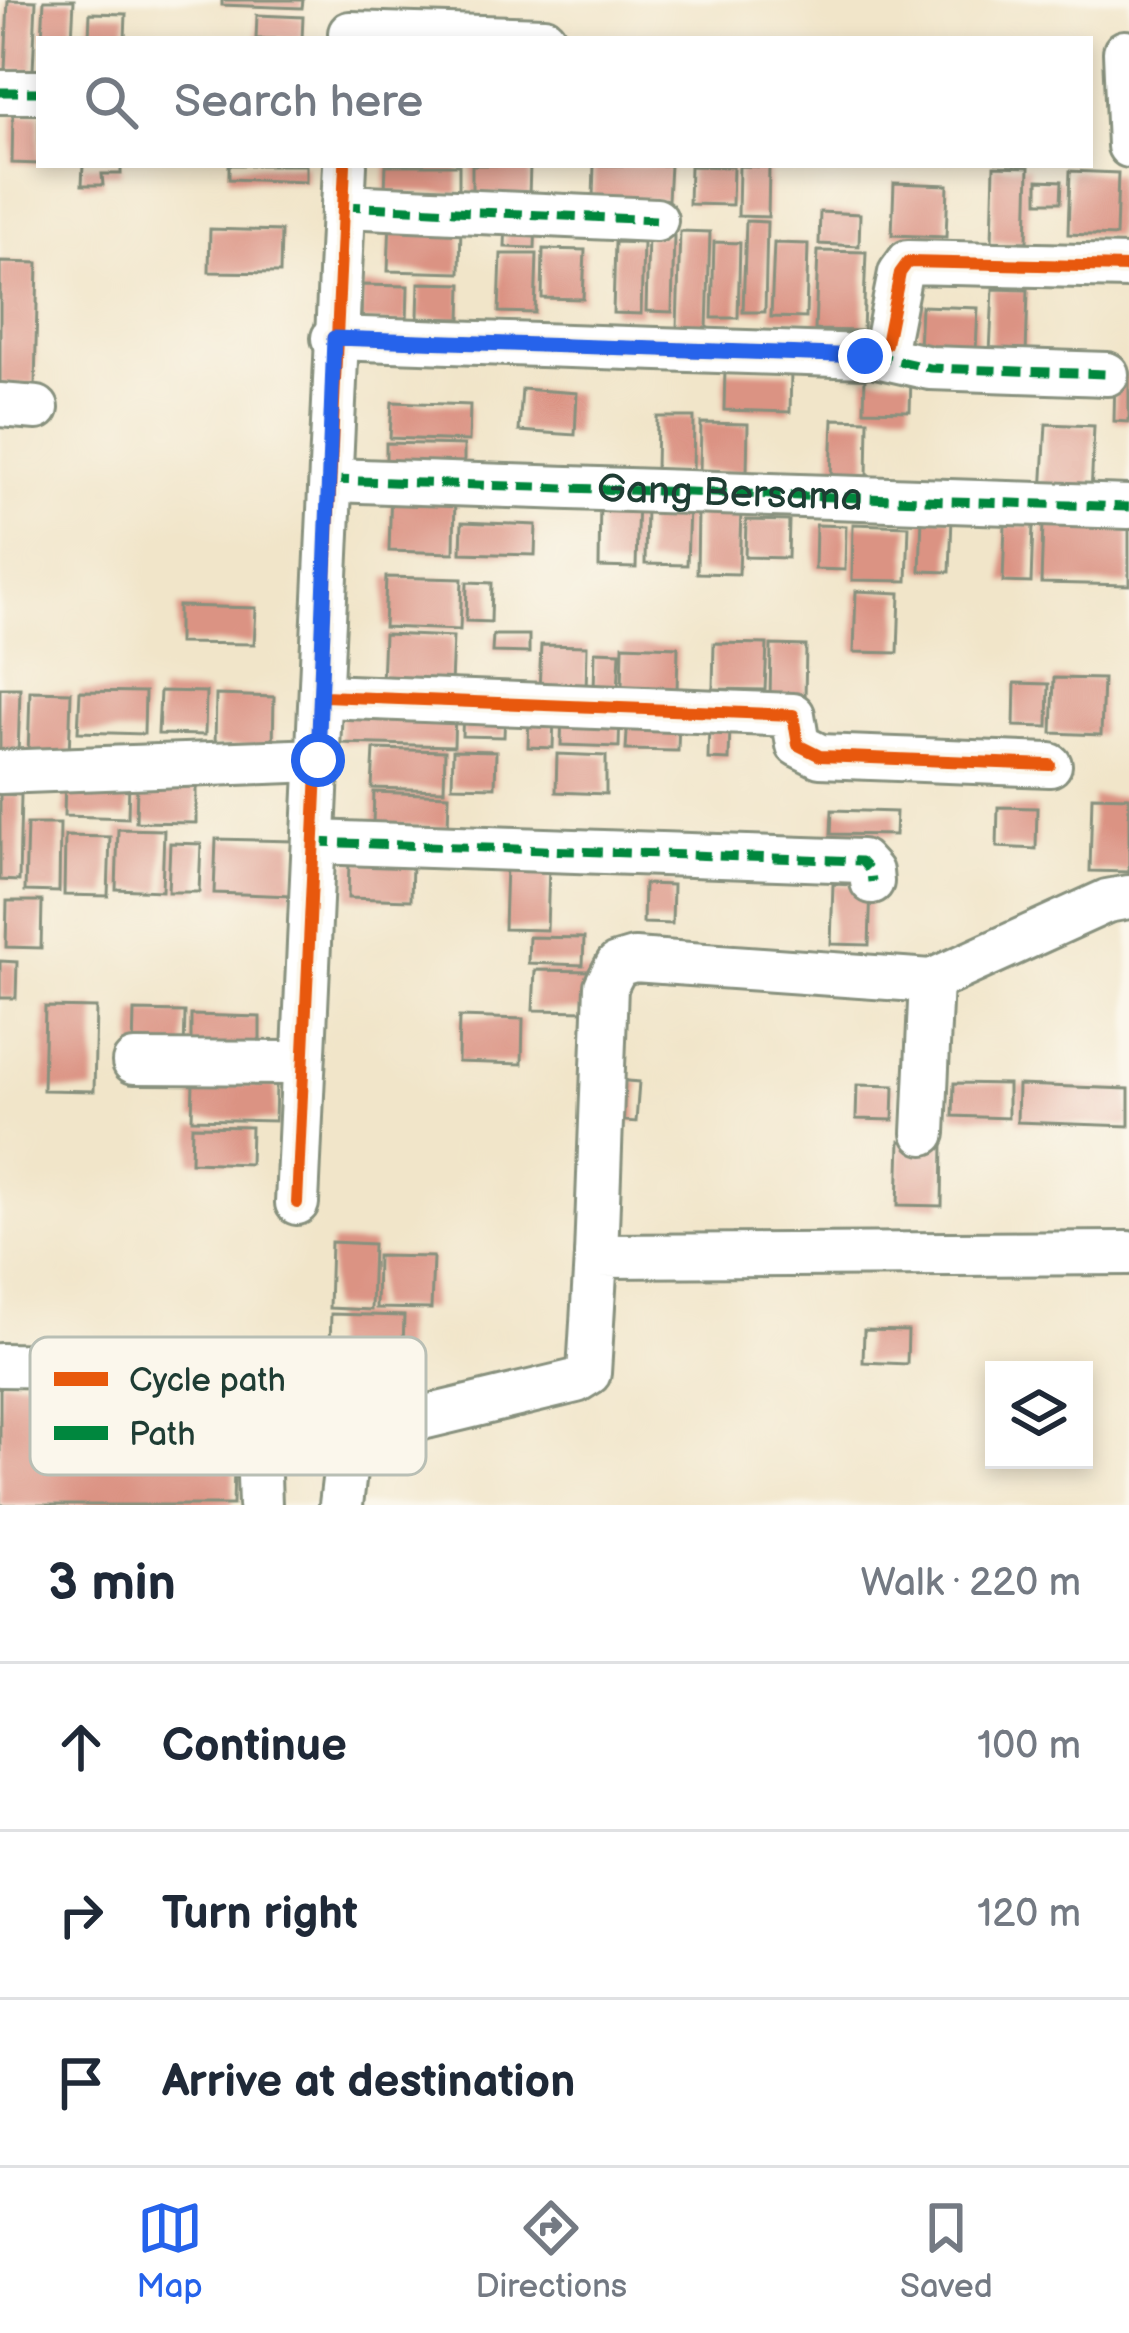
<!DOCTYPE html>
<html lang="en">
<head>
<meta charset="utf-8">
<style>
	body { margin:0; font-family:"Balsamiq Sans",sans-serif; background:#f2f2f3; color:#1f2937 }
	.controls { position:absolute; right:36px; bottom:36px; display:grid; overflow:hidden; border-radius:0px; box-shadow:0 6px 18px #0003 }
	.controls button { width:108px; height:108px; display:grid; place-items:center; padding:0; border:0; border-bottom:3px solid #e0e1e3; background:#fff; color:#1f2937; font:60px sans-serif }
	.stop { position:absolute; width:36px; height:36px; margin:-27px; border:9px solid #2563eb; border-radius:50%; background:#fff }
	.stop.end { background:#2563eb; border-color:#fff; box-shadow:0 3px 12px #0008 }
	.list { margin:0; padding:0; list-style:none }
	h2 { display:flex; justify-content:space-between; align-items:center; height:156px; margin:0; padding:0 48px; font-size:51px }
	h2 small { font-size:39px; font-weight:400; color:#747a83 }
	.list li { display:grid; grid-template-columns:78px 1fr auto; gap:36px; align-items:center; box-sizing:border-box; height:168px; padding:0 48px; border-top:3px solid #e0e1e3 }
	.list b { display:block; font-size:45px; white-space:nowrap }
	.list em { font-size:39px; font-style:normal; color:#747a83 }
	.icon { flex:none; width:66px; height:66px; fill:none; stroke:currentColor; stroke-width:2; stroke-linecap:round; stroke-linejoin:round }
	.map { position:relative; flex:none; width:1129px; height:1505px; overflow:hidden }
	.search { position:absolute; background:#fff; box-shadow:0 6px 18px #0003; left:36px; right:36px; top:36px; height:132px; display:flex; align-items:center; gap:30px; box-sizing:border-box; padding:0 42px; border-radius:0px; color:#747a83; font-size:45px }
	.sheet { height:660px; background:#fff }
	nav { display:flex; justify-content:space-around; align-items:center; box-sizing:border-box; height:168px; border-top:3px solid #e0e1e3; background:#fff; font-size:33px; color:#747a83 }
	nav a { display:grid; justify-items:center; gap:6px }
	nav .on { color:#2563eb }
	.map>svg:first-child { display:block }
	.building { fill:#db9383 }
	.lines { fill:none; stroke-linecap:round; stroke-linejoin:round }
	.minor-casing { stroke:#88917e; stroke-width:48 }
	.minor { stroke:#fff; stroke-width:42 }
	.quiet { stroke:#00873e; stroke-width:9; stroke-dasharray:18 9; stroke-linecap:butt }
	.cycleway-casing { stroke:#fbf7ec; stroke-width:20 }
	.cycleway { stroke:#e8590c; stroke-width:12 }
	.route { stroke:#2563eb; stroke-width:15 }
	.labels { text-anchor:middle; dominant-baseline:central; stroke-width:9; stroke-linejoin:round; paint-order:stroke }
	.street-label { font-size:39px; fill:#1f3d34; stroke:#fbf7ec }
	.key { fill:#fbf7ec; stroke:#b9bfb5; stroke-width:3 }
	.key-label { font-size:33px; fill:#1f3d34 }
</style>
</head>
<body>
<div class="map">
<svg width="1129" height="1505" viewBox="0 0 1129 1505">
	<rect width="100%" height="100%" fill="#fbf7ec"/>
	<filter id="ink" filterUnits="userSpaceOnUse"><feTurbulence type="fractalNoise" baseFrequency=".00833" numOctaves="2"/><feDisplacementMap in="SourceGraphic" scale="24" xChannelSelector="R" yChannelSelector="G"/><feConvolveMatrix kernelMatrix="1 2 1 2 8 2 1 2 1" color-interpolation-filters="sRGB"/></filter>
	<filter id="wash" filterUnits="userSpaceOnUse"><feTurbulence type="fractalNoise" baseFrequency=".004" numOctaves="4" result="noise"/><feDisplacementMap in="SourceGraphic" scale="48" xChannelSelector="R" yChannelSelector="G"/><feGaussianBlur stdDeviation="2.7" result="paint"/><feColorMatrix in="noise" values="0 0 0 0 0 0 0 0 0 0 0 0 0 0 0 0 0 1.4 0 .05"/><feComposite in="paint" operator="in"/></filter>
	<g filter="url(#wash)">
		<rect width="100%" height="100%" fill="#f1e5c9"/>
		<g id="blocks">
			<path class="building" d="M8,0L36,1L33,71L5,70Z
				M44,0H74L72,39H42Z
				M222,0H303L302,8L222,5Z
				M90,13L126,14L125,39H89Z
				M257,15L303,17L302,39H256Z
				M13,114H39V164L12,163Z
				M83,165H121V174H102L103,185H82Z
				M229,165H306V182L229,179Z
				M386,165H459V193L385,191Z
				M472,165H530L529,196L472,194Z
				M594,165H670L668,200L593,198Z
				M690,166L733,167L732,205L689,204Z
				M739,166L769,167L768,217L738,216Z
				M994,166L1029,167L1027,242H992Z
				M1070,171L1118,173L1116,236L1068,234Z
				M1038,180L1062,181L1061,202H1038Z
				M894,183L948,185L946,237L892,235Z
				M820,212L860,214L859,246L819,244Z
				M506,218L536,219L535,248L505,247Z
				M390,219L461,221L460,273L388,271Z
				M746,221L767,222L765,312H743Z
				M210,229L281,231L280,273L209,272Z
				M680,231L710,232L707,329L677,328Z
				M648,235L674,236L672,312L646,311Z
				M615,242L643,243L641,314L613,313Z
				M714,242L740,243L738,318H712Z
				M774,243L808,244L806,318L771,317Z
				M543,249L585,250L583,299L542,298Z
				M818,251L866,252L863,331L815,330Z
				M501,254H537L535,313L499,312Z
				M0,262L38,263L35,385L0,384Z
				M419,283L462,284L461,319L418,318Z
				M362,285L408,286L407,323L361,322Z
				M993,289L1028,290L1026,354L990,353Z
				M921,306L978,308L976,350L919,349Z
				M725,370L791,372L790,412L724,410Z
				M1115,373L1129,374V422L1114,421Z
				M865,377L911,378L910,411L864,410Z
				M522,389L577,393L575,435L519,431Z
				M392,402L470,405L469,441L390,438Z
				M657,417H694L693,471L656,470Z
				M833,419L868,420L867,479H831Z
				M701,423L748,424L747,472L700,471Z
				M1046,424L1094,426L1091,496L1042,494Z
				M386,443L464,445V478L386,476Z
				M391,489L455,490L454,553L389,551Z
				M600,496L638,497L636,568L599,567Z
				M646,504L689,506L687,565L645,564Z
				M698,509L741,510L739,574L697,573Z
				M922,516L952,517L950,572L920,571Z
				M746,520L789,521L788,558L745,557Z
				M462,522L536,525L535,555L461,553Z
				M853,524L909,526L907,581L852,580Z
				M1043,524L1129,527V585L1041,583Z
				M816,525L846,526L845,570L815,569Z
				M1005,525H1033L1031,583L1003,582Z
				M386,577L462,579L460,630L384,627Z
				M467,582L492,583L491,622L466,621Z
				M856,591L900,593L898,653L854,652Z
				M178,606L256,608L254,644L178,643Z
				M384,634L453,637L451,684L382,682Z
				M493,635H529V653L492,652Z
				M714,643L767,644L765,690L713,689Z
				M541,645L587,646L586,693L539,692Z
				M623,645L678,647L677,691L622,689Z
				M771,645L806,646L805,701L770,700Z
				M595,651L620,652L618,692L594,691Z
				M1054,678L1103,679L1101,735L1052,733Z
				M1015,683L1049,684L1048,727L1014,726Z
				M0,688H20L18,756H0Z
				M30,691L71,692L69,757L28,756Z
				M80,691L145,692L144,734L78,732Z
				M160,691L206,692L205,735L158,734Z
				M216,695L274,697L273,747L215,746Z
				M455,707L454,746L340,743L341,713Z
				M463,708L505,709L504,737L462,736Z
				M562,711L620,713L619,747L561,745Z
				M529,713L554,714L553,748L528,747Z
				M628,716L679,717L678,751L626,750Z
				M709,722L730,723L729,760L708,759Z
				M374,749L445,751L444,790L372,788Z
				M453,750L496,751L495,787L452,786Z
				M557,754L606,756V794L556,792Z
				M65,777L129,779L128,818L64,816Z
				M137,783L196,784V823L136,822Z
				M374,792L449,795L448,827L373,824Z
				M0,794L21,795L19,881L0,880Z
				M1092,796L1129,797V872L1090,871Z
				M998,807L1037,808L1036,849L997,847Z
				M832,810L896,812L895,835L831,834Z
				M27,824H60L59,892L25,891Z
				M118,829L164,830L162,891L116,889Z
				M65,836L110,837L108,896L64,895Z
				M216,839L294,841L292,896L214,893Z
				M170,843L201,844L199,892H168Z
				M349,861L412,863L411,900L348,898Z
				M506,864L549,866L547,930L504,929Z
				M644,884L673,885L672,924L643,923Z
				M833,884L871,886L869,945L831,944Z
				M7,901H42L41,948L6,947Z
				M529,937L584,938L583,965L528,963Z
				M0,961L17,962L16,998H0Z
				M535,970L590,971L588,1011L533,1010Z
				M45,1007L96,1008L94,1091L43,1090Z
				M134,1011L185,1012L184,1053L133,1052Z
				M191,1015L260,1017V1050L191,1048Z
				M459,1017L523,1019L522,1064L458,1062Z
				M614,1080L639,1082L636,1122L612,1120Z
				M193,1083L276,1085L275,1121L192,1119Z
				M954,1083L1008,1084V1118L953,1116Z
				M857,1085L894,1086L893,1120L856,1119Z
				M1018,1085L1129,1089V1126L1017,1122Z
				M192,1126L251,1127L250,1164L191,1162Z
				M900,1141L943,1143L942,1206L898,1205Z
				M331,1242L373,1244L371,1310L329,1308Z
				M377,1256L433,1257L431,1309L376,1308Z
				M331,1314L404,1316L402,1379L329,1377Z
				M864,1330L908,1331L907,1364L863,1362Z
				M0,1380L236,1385L233,1505H0Z"/>
		</g>
	</g>
	<g filter="url(#ink)">
		<use href="#blocks" fill-opacity="0" stroke="#88917e" stroke-width="3"/>
		<g class="lines">
			<defs>
				<g id="minor">
					<path d="M350,33L544,39"/>
					<path d="M1125,52L1129,146"/>
					<path d="M0,92H39"/>
					<path d="M343,206L656,220"/>
					<path d="M333,338L865,356L886,344L900,273L908,262L1129,267"/>
					<path d="M872,355L930,368L1107,374"/>
					<path d="M0,405L37,408"/>
					<path id="s1" d="M331,480L1129,507"/>
					<path d="M324,696L793,715L798,745L820,756L1050,765"/>
					<path d="M0,772L318,760"/>
					<path d="M314,842L861,861L871,872L872,882"/>
					<path d="M134,1062L303,1063"/>
					<path d="M924,1133L931,981"/>
					<path d="M297,1203L345,165"/>
					<path d="M596,1256L606,986L617,965L634,960L931,981L1107,901L1129,897"/>
					<path d="M0,1365L215,1368L243,1375L256,1390L260,1505"/>
					<path d="M341,1505L347,1455L372,1430L576,1381L589,1373L596,1256L1129,1253"/>
				</g>
			</defs>
			<use href="#minor" class="minor-casing"/>
			<use href="#minor" class="minor"/>
			<path class="quiet" d="M0,92H39
				M343,206L656,220
				M872,355L930,368L1107,374
				M331,480L1129,507
				M314,842L861,861L871,872L872,882"/>
			<defs>
				<path id="cycleway" d="M333,338L865,356L886,344L900,273L908,262L1129,267
					M324,696L793,715L798,745L820,756L1050,765
					M297,1203L345,165"/>
			</defs>
			<use href="#cycleway" class="cycleway-casing"/>
			<use href="#cycleway" class="cycleway"/>
		</g>
	</g>
	<g class="lines" filter="url(#ink)">
		<path class="route" d="M318,760L334,338L865,356"/>
	</g>
	<g class="labels">
		<g class="street-label">
			<text stroke="none"><textPath href="#s1" startOffset="399">Gang Bersama</textPath></text>
		</g>
	</g>
	<rect x="30" y="1337" width="396" height="138" rx="18" class="key"/>
	<rect x="54" y="1372" width="54" height="14" fill="#e8590c"/>
	<rect x="54" y="1426" width="54" height="14" fill="#00873e"/>
	<g class="key-label">
		<text x="129" y="1391">Cycle path</text>
		<text x="129" y="1445">Path</text>
	</g>
</svg>
<div class="controls">
<button><svg class="icon" aria-label="layers" viewBox="0 0 24 24"><path d="M12 4l9 5-9 5-9-5zM3 14l9 5 9-5"/></svg></button>
</div>
<div class="stop" style="left:318px;top:760px"></div>
<div class="stop end" style="left:865px;top:356px"></div>
<div class="search"><svg class="icon" aria-label="search" viewBox="0 0 24 24"><circle cx="10" cy="10" r="6"/><path d="M15 15l6 6"/></svg>Search here</div>
</div>
<section class="sheet">
<h2>3 min<small>Walk · 220 m</small></h2>
<ul class="list">
<li><svg class="icon" aria-label="ahead" viewBox="0 0 24 24"><path d="M12 20V5M6 11l6-6 6 6"/></svg><div><b>Continue</b></div><em>100 m</em></li>
<li><svg class="icon" aria-label="right" viewBox="0 0 24 24"><path d="M7 20v-9h11M14 6l5 5-5 5"/></svg><div><b>Turn right</b></div><em>120 m</em></li>
<li><svg class="icon" aria-label="arrive" viewBox="0 0 24 24"><path d="M6 21V4h12l-3 4 3 4H6"/></svg><div><b>Arrive at destination</b></div></li>
</ul>
</section>
<nav>
<a class="on"><svg class="icon" aria-label="map" viewBox="0 0 24 24"><path d="M3 6l6-2 6 2 6-2v14l-6 2-6-2-6 2zM9 4v14M15 6v14"/></svg>Map</a>
<a><svg class="icon" aria-label="directions" viewBox="0 0 24 24"><path d="M12 3l9 9-9 9-9-9zM9 14v-3h6M13 9l2 2-2 2"/></svg>Directions</a>
<a><svg class="icon" aria-label="saved" viewBox="0 0 24 24"><path d="M7 4h10v16l-5-4-5 4z"/></svg>Saved</a>
</nav>
</body>
</html>
